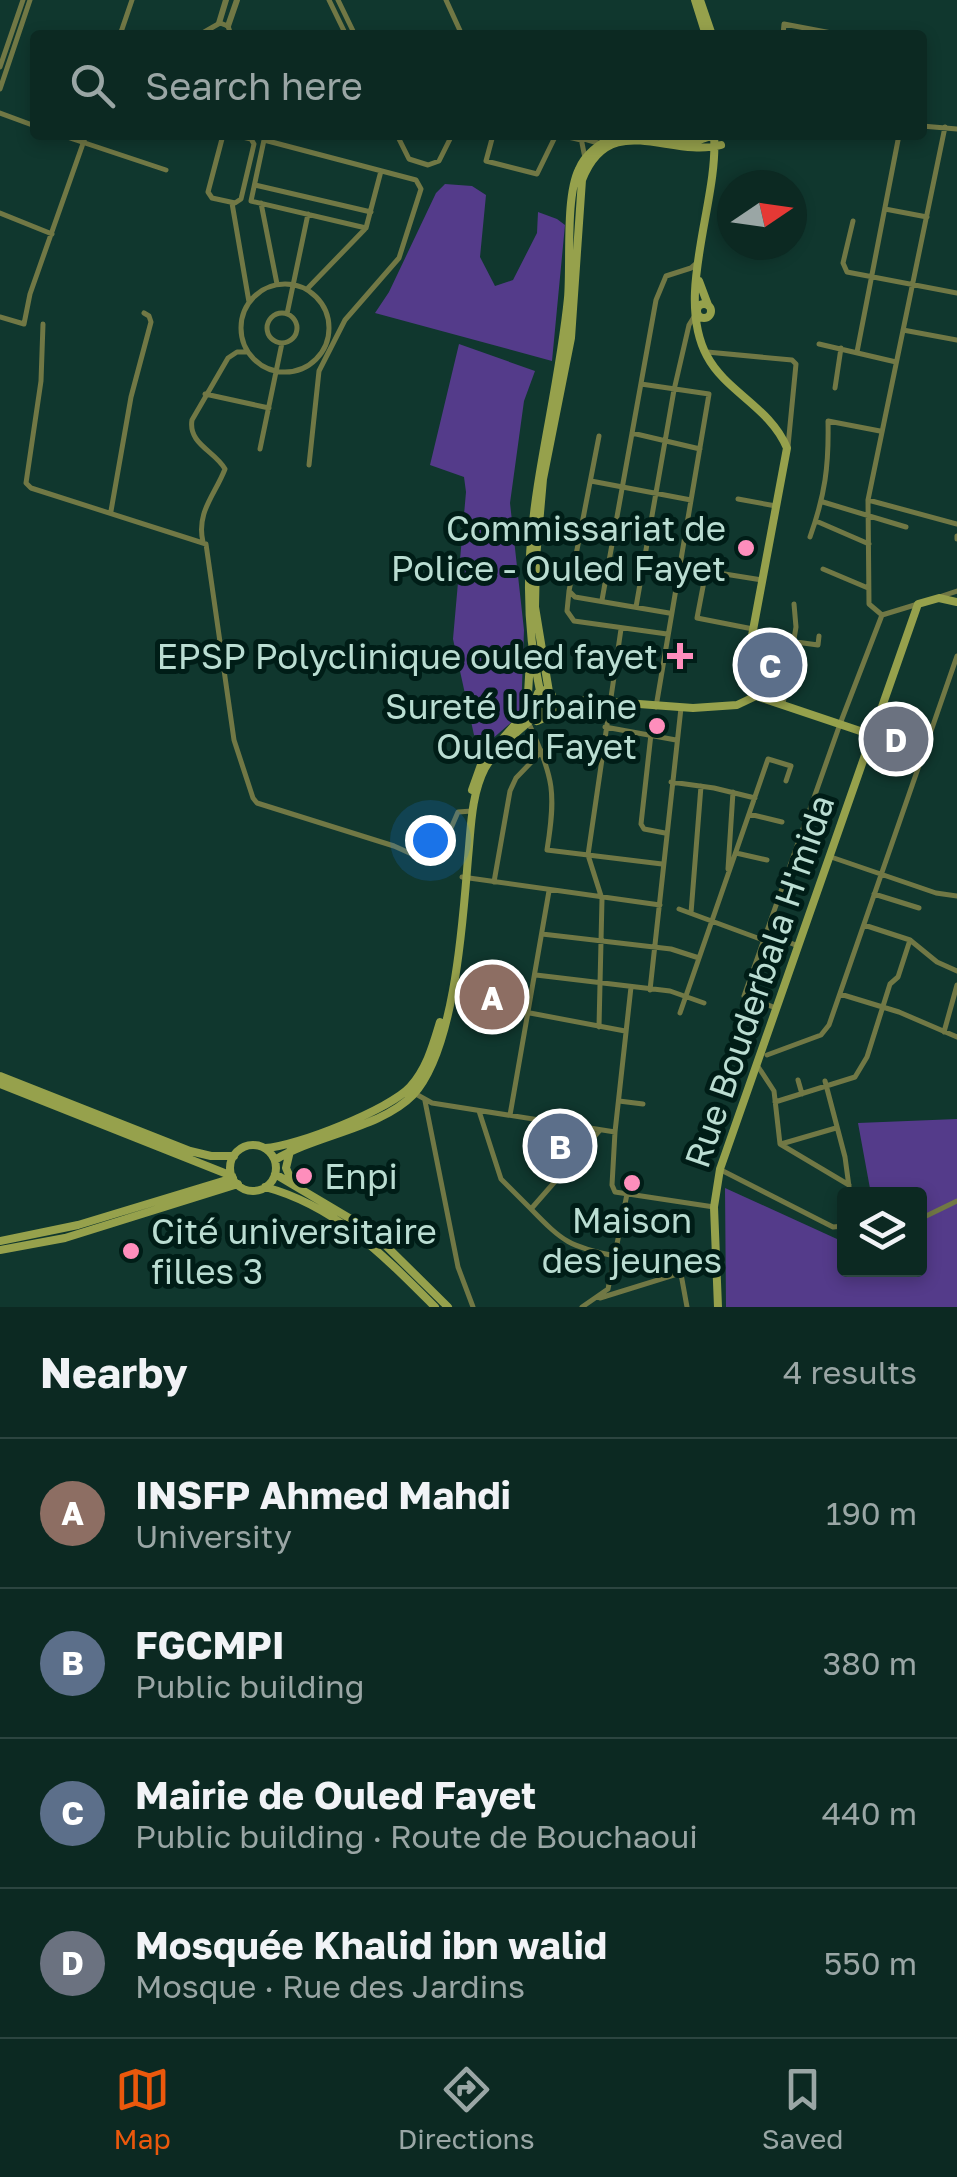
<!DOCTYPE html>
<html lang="en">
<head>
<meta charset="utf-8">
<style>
	body { margin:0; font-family:"Golos Text",sans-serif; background:#15312a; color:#f1f3f6 }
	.controls { position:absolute; right:30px; bottom:30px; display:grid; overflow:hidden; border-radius:10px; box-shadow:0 5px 15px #0003 }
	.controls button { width:90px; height:90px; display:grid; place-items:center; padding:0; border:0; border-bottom:2px solid #2c4540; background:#0c2922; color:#f1f3f6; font:50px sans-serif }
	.compass { position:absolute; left:717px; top:170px; width:90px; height:90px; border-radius:50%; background:#0c2922; box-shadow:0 5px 15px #0003; rotate:77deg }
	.you { position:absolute; left:430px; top:840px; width:35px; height:35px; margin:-25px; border:8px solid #fff; border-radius:50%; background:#1a73e8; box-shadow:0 0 0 15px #1a73e833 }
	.badge { display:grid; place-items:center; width:65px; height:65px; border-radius:50%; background:#ea580c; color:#fff; font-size:32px; font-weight:700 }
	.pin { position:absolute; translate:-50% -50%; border:5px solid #fff; box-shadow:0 2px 10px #0006 }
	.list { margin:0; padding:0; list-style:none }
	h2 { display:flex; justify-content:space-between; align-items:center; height:130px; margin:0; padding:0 40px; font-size:42px }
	h2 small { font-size:32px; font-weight:400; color:#9aa6a5 }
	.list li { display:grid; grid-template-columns:65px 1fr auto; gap:30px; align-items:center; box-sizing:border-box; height:150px; padding:0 40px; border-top:2px solid #2c4540 }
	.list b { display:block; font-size:38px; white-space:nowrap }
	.list p { margin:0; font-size:32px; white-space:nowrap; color:#9aa6a5 }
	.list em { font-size:32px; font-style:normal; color:#9aa6a5 }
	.icon { flex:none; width:55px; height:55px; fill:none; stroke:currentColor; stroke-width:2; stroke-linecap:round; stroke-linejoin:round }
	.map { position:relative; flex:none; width:957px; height:1307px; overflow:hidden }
	.search { position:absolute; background:#0c2922; box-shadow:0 5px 15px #0003; left:30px; right:30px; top:30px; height:110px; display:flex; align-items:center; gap:25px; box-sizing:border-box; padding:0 35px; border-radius:10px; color:#9aa6a5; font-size:38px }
	.sheet { height:730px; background:#0c2922 }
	nav { display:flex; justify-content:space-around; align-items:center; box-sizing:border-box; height:140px; border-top:2px solid #2c4540; background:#0c2922; font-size:28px; color:#9aa6a5 }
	nav a { display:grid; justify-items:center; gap:5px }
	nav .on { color:#ea580c }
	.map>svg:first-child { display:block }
	.green { fill:#543b8a }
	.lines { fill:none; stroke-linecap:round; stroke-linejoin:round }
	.minor { stroke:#717845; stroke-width:5 }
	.tertiary { stroke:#717845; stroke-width:6 }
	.secondary { stroke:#96a14c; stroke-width:8 }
	.poi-dot { fill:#fe8ebc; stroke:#001d17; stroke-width:4 }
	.labels { text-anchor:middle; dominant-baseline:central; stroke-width:10; stroke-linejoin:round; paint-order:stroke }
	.poi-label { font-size:35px; fill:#baddd2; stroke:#001d17; text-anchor:end }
	.street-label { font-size:35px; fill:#baddd2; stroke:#001d17 }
</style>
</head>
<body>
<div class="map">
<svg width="957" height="1307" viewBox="0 0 957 1307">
	<rect width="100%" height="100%" fill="#10372e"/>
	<path class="green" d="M445,184L472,186L486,195L480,257L495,286L513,280L537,233L538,212L557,219L565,225L552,361L375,313L389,292L436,193Z
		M459,344L535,371L524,401L510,503L524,630L521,714L491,740L474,735L453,639L466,492L464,477L430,465Z
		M957,1119V1307H726L725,1188L837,1239L844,1236V1270H920V1194H871L858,1123Z"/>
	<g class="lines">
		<path class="minor" d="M329,0L346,35
			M338,0L355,35
			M446,0L462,35
			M120,35L132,0
			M199,35L220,23L228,26L231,35
			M783,35L784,24L842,35
			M0,67L23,0
			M0,89L30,0
			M0,113L35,126
			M922,126L957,129
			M61,135L166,170
			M223,135L208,192L212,198L235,203L241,199L254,144L251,139L234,135
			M397,135L409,159L428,165L439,161L452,135
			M493,135L486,161L537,174L556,135
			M560,135L581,140
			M585,158L581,138L598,143
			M255,185L371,212
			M232,203L249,302
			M261,203L277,284
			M885,209L927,217
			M0,213L52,234
			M853,221L843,263L847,272L957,293
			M241 328a44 44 0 1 1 88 0a44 44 0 1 1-88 0Z
			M308,288L366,228L381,171
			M267 328a15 15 0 1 1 30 0a15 15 0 1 1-30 0Z
			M287,314L308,214
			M0,317L24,324L30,294L86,135
			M43,324L41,381L26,483L31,488L206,544L234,740L253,798L257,803L394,846L425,860L432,859L442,849L458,812L472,811
			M903,330L957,340
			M819,344L896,362
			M707,352L792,360L796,364L788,446
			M857,352L899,135
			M641,384L709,394L656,707
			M835,388L841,348
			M205,394L269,408
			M632,433L700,449
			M599,436L569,591L575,597L669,613
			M260,449L282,343
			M309,465L319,371L345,320L399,258L421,189L416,180L264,140L251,201L366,228
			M591,481L691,500
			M738,499L776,506
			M868,500L957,524
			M823,502L906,527
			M111,511L131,397L151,322L149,316L144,313
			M816,521L869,544
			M957,536V539
			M810,537C825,495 829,466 828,421L880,431
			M203,542C196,512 215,495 225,469C215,451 188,444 192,420L228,358L237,352H248
			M823,569L868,588
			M569,591L567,611L574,621L667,634
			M942,596L957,591
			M602,600L656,300L666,276L691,268L698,262
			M636,607L674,390L689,325L697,312
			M882,615L869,604L868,500L945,127
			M753,629L697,618L706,571L762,580
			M752,636L818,645L819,636
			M783,704L796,627L794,604
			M878,723L927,740
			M530,726C554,778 556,794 547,850L662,864
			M605,727L676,740
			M651,734L641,824L644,829L665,833
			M868,746L920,760
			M671,782L714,788L755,798
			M749,814L782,822
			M736,853L767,860
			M831,857L936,893L957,896
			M728,869L733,792
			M462,877L660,905
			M494,882L510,791L516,778L542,751
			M874,894L919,908
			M679,909L763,940
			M691,913L701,786
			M864,925L910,940L937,962L957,971
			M766,933L798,946
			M542,934L671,949L699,958
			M536,975L670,991L704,1003
			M650,990L681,708
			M840,994L899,1012L957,1037
			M776,1008L744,996L840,724L882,615L918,604
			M530,1013L625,1031
			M680,1013L768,759L791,766L786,781
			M599,1027L602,899L588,855L621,629
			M944,1032L957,985
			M767,1055L821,1035L829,1025L957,656
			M757,1065L774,1091L780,1144L849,1185
			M798,1080L802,1094
			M825,1081L845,1157L850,1194
			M414,1093L432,1103L615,1132L612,1185L615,1192L714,1207
			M425,1101L458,1267L473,1307
			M619,1101L643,1104
			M775,1102L855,1077L867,1057L890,984L898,977L910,940
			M479,1111L501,1179L531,1209L600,1130
			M510,1115L549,891
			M615,1132L631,987
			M781,1144L836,1128
			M721,1170L833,1227L844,1226
			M531,1209C563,1242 570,1247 615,1256
			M920,1219L957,1201
			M681,1274L687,1307
			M600,1298L716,1262
			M582,1307L608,1289L627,1194"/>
		<path class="tertiary" d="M219,23L226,0
			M228,26L237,0"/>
		<path class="secondary" d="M695,0L706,35
			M700,0L712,35
			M660,135L690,143L714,135C719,201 674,295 707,356C726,392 770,407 787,448L748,657V676L756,696
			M699,281L708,305
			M697 311a7 7 0 1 1 14 0a7 7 0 1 1-14 0Z
			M540,691C508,547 554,437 568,298C571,263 565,197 579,169C586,153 602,142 618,135
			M549,692L535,607L536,558L543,479L571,338L582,180C610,108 669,159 721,145
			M756,696L872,735
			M527,711L530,660
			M537,721L585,700L693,708L737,705L756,696
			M472,790L482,762L535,702
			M0,1076L190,1151L211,1156H234
			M0,1084L232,1176
			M230 1168a23 23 0 1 1 46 0a23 23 0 1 1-46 0Z
			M265,1148C295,1147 390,1109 410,1087C427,1068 433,1045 440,1022
			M290,1151L286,1168L293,1184
			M275,1160C315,1135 381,1128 413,1095C455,1050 463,919 468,858C471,828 471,795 485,768C497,747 532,718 551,704L552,695L543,690L538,693L535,701L539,707L545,708
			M275,1174L371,1231L448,1307
			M265,1187C336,1206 384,1256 435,1307
			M0,1241L78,1225L233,1178
			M0,1250L65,1238L238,1184
			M718,1307L714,1207L720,1169L918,604L939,598L957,602"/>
	</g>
	<g class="poi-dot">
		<circle cx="746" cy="548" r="10"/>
		<path d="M675 641h10v10h10v10h-10v10h-10v-10h-10v-10h10z"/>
		<circle cx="657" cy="726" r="10"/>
		<circle cx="304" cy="1176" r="10"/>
		<circle cx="632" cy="1183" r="10"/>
		<circle cx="131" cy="1251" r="10"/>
	</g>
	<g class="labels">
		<g class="poi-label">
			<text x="726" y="528">Commissariat de<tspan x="726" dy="40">Police - Ouled Fayet</tspan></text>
			<text x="658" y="656">EPSP Polyclinique ouled fayet</text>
			<text x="637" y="706">Sureté Urbaine<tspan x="637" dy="40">Ouled Fayet</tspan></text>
			<text x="324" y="1176" text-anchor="start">Enpi</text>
			<text x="632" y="1220" text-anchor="middle">Maison<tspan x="632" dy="40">des jeunes</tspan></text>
			<text x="151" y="1231" text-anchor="start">Cité universitaire<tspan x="151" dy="40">filles 3</tspan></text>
		</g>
		<g class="street-label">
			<text transform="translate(759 981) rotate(-71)">Rue Bouderbala H'mida</text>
		</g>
	</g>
</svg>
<div class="controls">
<button><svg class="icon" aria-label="layers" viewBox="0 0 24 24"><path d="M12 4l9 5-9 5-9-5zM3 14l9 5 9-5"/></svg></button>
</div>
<svg class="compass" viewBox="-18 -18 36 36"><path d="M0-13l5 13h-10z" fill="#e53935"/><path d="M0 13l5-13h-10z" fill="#9aa6a5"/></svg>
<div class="you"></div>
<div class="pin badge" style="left:492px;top:997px;background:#8d6e63">A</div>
<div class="pin badge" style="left:560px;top:1146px;background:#5c6f8a">B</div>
<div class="pin badge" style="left:770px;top:665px;background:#5c6f8a">C</div>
<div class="pin badge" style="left:896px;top:739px;background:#6b7280">D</div>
<div class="search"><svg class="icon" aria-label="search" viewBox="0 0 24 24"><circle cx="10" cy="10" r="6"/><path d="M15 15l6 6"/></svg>Search here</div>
</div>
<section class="sheet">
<h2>Nearby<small>4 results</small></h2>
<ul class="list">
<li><span class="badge" style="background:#8d6e63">A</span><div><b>INSFP Ahmed Mahdi</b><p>University</p></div><em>190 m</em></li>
<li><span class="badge" style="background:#5c6f8a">B</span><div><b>FGCMPI</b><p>Public building</p></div><em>380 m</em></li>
<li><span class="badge" style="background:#5c6f8a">C</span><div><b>Mairie de Ouled Fayet</b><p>Public building · Route de Bouchaoui</p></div><em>440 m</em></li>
<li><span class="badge" style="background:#6b7280">D</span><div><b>Mosquée Khalid ibn walid</b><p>Mosque · Rue des Jardins</p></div><em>550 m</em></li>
</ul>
</section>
<nav>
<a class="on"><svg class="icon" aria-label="map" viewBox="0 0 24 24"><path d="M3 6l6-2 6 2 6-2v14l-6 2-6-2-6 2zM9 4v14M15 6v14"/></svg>Map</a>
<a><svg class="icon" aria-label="directions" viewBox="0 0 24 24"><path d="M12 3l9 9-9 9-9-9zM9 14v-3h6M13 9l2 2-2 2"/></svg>Directions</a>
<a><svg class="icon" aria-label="saved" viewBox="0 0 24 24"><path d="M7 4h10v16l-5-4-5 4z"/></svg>Saved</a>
</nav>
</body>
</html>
